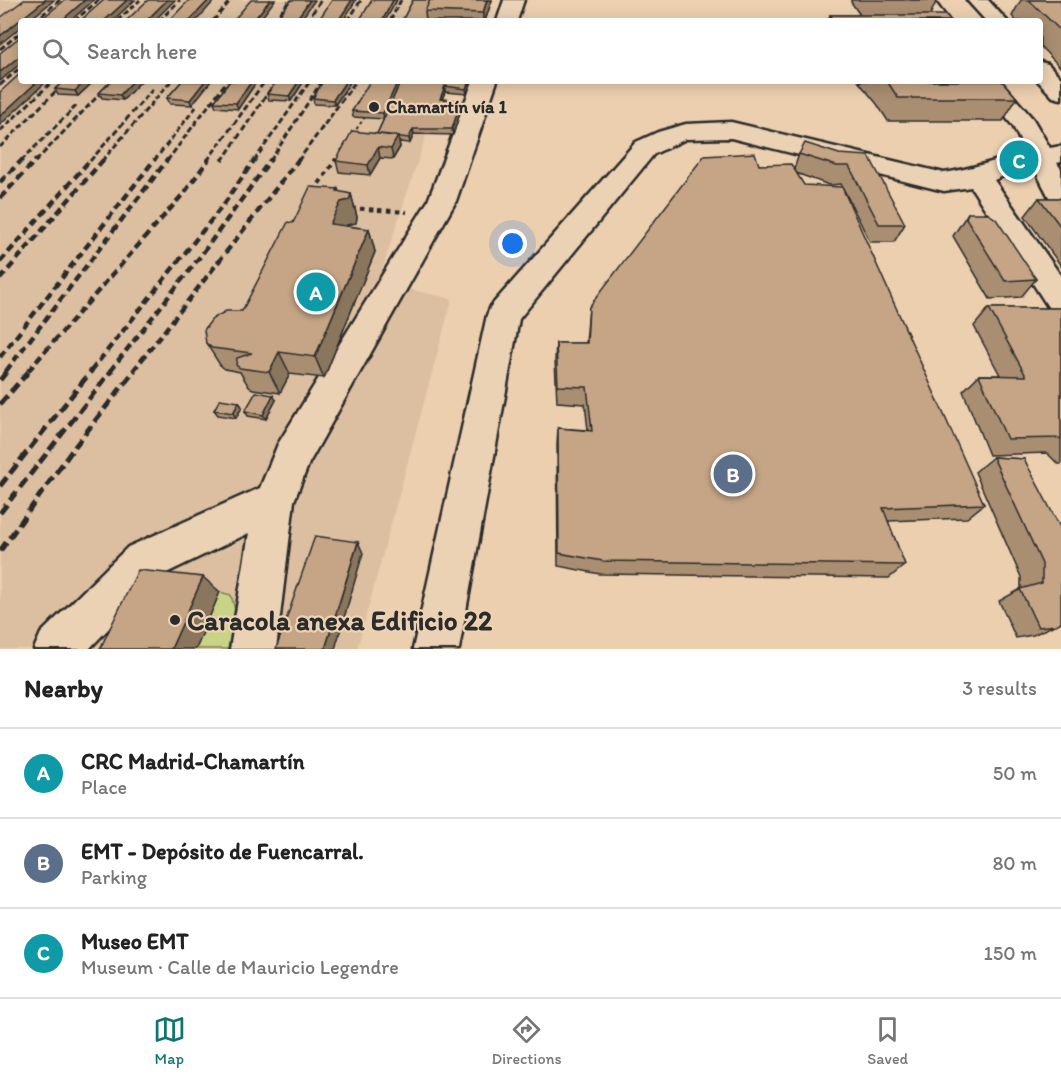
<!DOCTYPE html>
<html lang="en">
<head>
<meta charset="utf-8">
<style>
	body { margin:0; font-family:Itim,sans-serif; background:#f6f6f6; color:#222 }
	.you { position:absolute; left:513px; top:244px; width:21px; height:21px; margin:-15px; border:4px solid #fff; border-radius:50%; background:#1a73e8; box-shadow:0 0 0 9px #1a73e833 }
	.badge { display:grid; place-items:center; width:39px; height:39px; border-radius:50%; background:#0f766e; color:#fff; font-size:20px; font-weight:700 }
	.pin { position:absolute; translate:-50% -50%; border:3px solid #fff; box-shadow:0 2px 6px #0006 }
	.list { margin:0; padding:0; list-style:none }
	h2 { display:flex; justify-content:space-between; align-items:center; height:78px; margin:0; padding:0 24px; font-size:26px }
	h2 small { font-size:20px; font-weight:400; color:#767676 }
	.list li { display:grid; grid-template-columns:39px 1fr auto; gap:18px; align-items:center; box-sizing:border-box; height:90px; padding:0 24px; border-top:2px solid #e0e0e0 }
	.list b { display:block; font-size:22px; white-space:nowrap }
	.list p { margin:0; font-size:20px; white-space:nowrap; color:#767676 }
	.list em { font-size:20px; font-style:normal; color:#767676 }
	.icon { flex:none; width:33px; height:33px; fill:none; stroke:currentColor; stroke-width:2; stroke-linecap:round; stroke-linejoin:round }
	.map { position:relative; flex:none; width:1061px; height:649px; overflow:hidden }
	.search { position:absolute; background:#fff; box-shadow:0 3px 15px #0003; left:18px; right:18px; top:18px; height:66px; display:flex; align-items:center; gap:15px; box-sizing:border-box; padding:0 21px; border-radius:6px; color:#767676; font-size:22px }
	.sheet { height:348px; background:#fff }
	nav { display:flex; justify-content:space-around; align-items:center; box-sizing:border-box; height:84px; border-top:2px solid #e0e0e0; background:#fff; font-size:16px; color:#767676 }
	nav a { display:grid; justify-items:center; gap:3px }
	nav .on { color:#0f766e }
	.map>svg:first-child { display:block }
	.built { fill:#dcbfa0 }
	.green { fill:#c8d386; stroke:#7a7f58; stroke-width:1.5 }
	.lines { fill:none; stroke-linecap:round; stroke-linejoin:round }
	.minor-casing { stroke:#2b2b2b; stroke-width:5 }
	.path-far1 { stroke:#2b2b2b; stroke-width:2; stroke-dasharray:3 3; stroke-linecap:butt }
	.path { stroke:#2b2b2b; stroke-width:4; stroke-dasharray:4.5 4.5; stroke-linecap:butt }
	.minor { fill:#ecd2b4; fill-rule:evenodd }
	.rail-far2 { stroke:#2b2b2b; stroke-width:3; stroke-dasharray:6 3; stroke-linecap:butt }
	.rail-far1 { stroke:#2b2b2b; stroke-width:4.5; stroke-dasharray:8 4.5; stroke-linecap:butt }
	.rail { stroke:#2b2b2b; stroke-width:5; stroke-dasharray:11 5; stroke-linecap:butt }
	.wall { fill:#a98e72; stroke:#2b2b2b; stroke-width:1.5 }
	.shaded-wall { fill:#8a745d; stroke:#2b2b2b; stroke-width:1.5 }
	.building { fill:#c5a585; stroke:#2b2b2b; stroke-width:1.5 }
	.poi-dot { fill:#2b2b2b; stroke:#ecd2b4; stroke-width:2 }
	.labels { text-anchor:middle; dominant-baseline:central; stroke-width:4.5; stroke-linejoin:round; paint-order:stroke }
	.far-poi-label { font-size:18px; font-weight:bold; fill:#2b2b2b; stroke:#ecd2b4; text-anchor:start }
	.near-poi-label { font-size:27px; font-weight:bold; fill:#2b2b2b; stroke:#ecd2b4; text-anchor:start }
</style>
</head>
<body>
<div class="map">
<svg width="1061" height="649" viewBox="0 0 1061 649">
	<rect width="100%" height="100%" fill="#eccfaf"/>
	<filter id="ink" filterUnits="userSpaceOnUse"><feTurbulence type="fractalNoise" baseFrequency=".0167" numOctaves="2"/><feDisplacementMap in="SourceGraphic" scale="12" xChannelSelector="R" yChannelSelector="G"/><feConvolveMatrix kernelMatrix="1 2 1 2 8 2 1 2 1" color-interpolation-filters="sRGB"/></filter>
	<g filter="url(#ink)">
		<path class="built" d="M0,0H474L464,21H21V81H444L378,282L452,299L357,649H0Z"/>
		<path class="green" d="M220,592L231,595L238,620L230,649H196Z"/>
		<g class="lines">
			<defs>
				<path id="minor" d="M504,0H524L517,21H497Z
					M912,0H933L949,21H928Z
					M967,0H988L1007,21H986Z
					M1040,62L1048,64L1061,78V99L1053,97L1038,81Z
					M473,81H497L456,201L309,463L294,501L276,649H230L249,533L158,577L89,649H34L41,633L128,547L260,488L278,444L428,201Z
					M976,81H1000L1033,119L1050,148L1061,146V162L1057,163L1061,169V204L1051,201L1034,168L1011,173L994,180L1061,276V313L1050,310L971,187L944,191L731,138L686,139L654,154L519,319L459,649H413L487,315L491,306L636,142L658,132L686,124L731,122L944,173C972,169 998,159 1026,153L1013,126Z"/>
			</defs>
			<use href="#minor" class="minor-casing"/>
			<path class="path-far1" d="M353,134L365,117
				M334,161L345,145"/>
			<path class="path" d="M314,191L336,159
				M351,208L407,212"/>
			<use href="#minor" class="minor"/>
			<path class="rail-far2" d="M35,21L60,0
				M74,21L99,0
				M117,21L140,0
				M159,21L180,0
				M213,21L231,0
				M274,21L290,0
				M307,21L321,0
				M348,21L361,0
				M390,21L401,0
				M0,49L21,32
				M0,85L21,67
				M0,131L53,81
				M0,147L66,81
				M21,161L78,104
				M36,161L112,81
				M90,161L153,89
				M102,161L171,81
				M154,161L196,107
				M167,161L227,81
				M207,161L265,81
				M222,161L276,81
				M254,161L310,81
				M270,161L322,81
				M298,161L356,81"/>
			<path class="rail-far1" d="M222,161L223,159
				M0,182L23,159
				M0,198L37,159
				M0,262L91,159
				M0,279L104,159
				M0,357L155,159
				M6,371L168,159
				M28,371L184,193L209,159
				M91,371L224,204L255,159
				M110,371L199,258L271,159
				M133,371L299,159"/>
			<path class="rail" d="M0,380L8,370
				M0,404L30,370
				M0,486L92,370
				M0,513L112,370
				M0,551L73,449L135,370"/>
		</g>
		<path class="wall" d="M413,0H492L485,21H402Z
			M851,0H937L930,15L951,21H828L830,15H860L851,2Z
			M1021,0H1061V68L1040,46V21H1016L1012,16Z
			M64,81H94L78,96L58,95L55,89Z
			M111,81H141L123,100L102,98L99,93Z
			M182,81L192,105L170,104L167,98Z
			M230,81H257L238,109L216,107L214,102Z
			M304,81L291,101L269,100L267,94Z
			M323,81H351L335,105L314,104L313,98Z
			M401,81H471L467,94L445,92L442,99L461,101L462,106L453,135L414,134L410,143L399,142L400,147L393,159L380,158L370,175L339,172L336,161L377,134Z
			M401,81L384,119L353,117L352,111Z
			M858,81H1002L1017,98L1003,121H888L877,104Z
			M799,154H839L905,224L894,242H870L841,184L829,185L796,173L984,504L967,518L888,521L905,565L889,578L600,574L558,566L557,444L558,428L588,430L585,404L557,402L555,360L556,343H586L589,307L759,165L794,169Z
			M339,192L351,194L357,217L356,223L347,225V226L369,229L375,252L324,378L290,374L280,393L253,389L249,387L240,372L225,369L220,365L206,343L242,311L293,223Z
			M1039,198H1061V266L1025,216Z
			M968,213L1036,279L1021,297L990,299L953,236Z
			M989,308H1061V464H1058L1047,453L989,455L963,391L979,375H1000L974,326Z
			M276,400L266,419L248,416L245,411Z
			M239,402L242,407L236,418L218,415L214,410Z
			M993,457L1024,459L1061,622L1033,635L1016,638L999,601L1021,589V577L975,472Z"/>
		<path class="shaded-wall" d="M45,0H54L28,21H21V27L0,44V36Z
			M85,0H94L70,21H61Z
			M127,0H135L112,21H104Z
			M167,0H175L154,21H146Z
			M209,0H215L196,21H189Z
			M270,0H275L259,21H253Z
			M310,0H315L300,21H295Z
			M352,0H356L343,21H338Z
			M393,0H397L385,21H382Z
			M487,0H492L485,21H483V13Z
			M21,55V63L0,81V72Z
			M38,81H47L0,125V116Z
			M85,81H94L78,96L75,91Z
			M133,81H141L123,100L120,95Z
			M205,81H211L192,105L190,100Z
			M252,81H257L238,109L236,103Z
			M299,81H304L291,101L289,96Z
			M346,81H351L335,105L333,100Z
			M398,81H401L384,119L383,113Z
			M469,81H471L467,94L466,89Z
			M445,86V92L440,104V99Z
			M461,101L462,106L453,135L452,129Z
			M413,129L414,134L410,143L409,138Z
			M398,136L400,147L393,159L391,149Z
			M378,147L380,158L370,175L368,165Z
			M338,189L342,201L351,194L357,217L356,223L347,225L338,247L330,224Z
			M369,229L375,252L324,378L315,357Z
			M279,352L290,374L280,393L269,372Z
			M273,395L276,400L266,419L263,415Z
			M239,402L242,407L236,418L233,413Z
			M358,542L363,553L335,649H325Z
			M203,577L220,592L196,649H171Z"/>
		<path class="building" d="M24,0H45L0,36V18Z
			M65,0H85L61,21H39Z
			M104,0H127L104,21H80Z
			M148,0H167L146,21H126Z
			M189,0H209L189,21H169Z
			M251,0H270L253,21H233Z
			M291,0H310L295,21H275Z
			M332,0H352L338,21H318Z
			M372,0H393L382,21H359Z
			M413,0H430L425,11L426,21H402Z
			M430,0H487L483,13L425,11Z
			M1029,0H1061V31Z
			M830,15H946L951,21H835Z
			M21,36V55L0,72V53Z
			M21,73V81H38L0,116V92Z
			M64,81H85L75,91L55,89Z
			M111,81H133L120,95L99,93Z
			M182,81H205L190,100L167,98Z
			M230,81H252L236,103L214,102Z
			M277,81H299L289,96L267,94Z
			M323,81H346L333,100L313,98Z
			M370,81H398L383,113L352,111Z
			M401,81H469L466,89L445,86L440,99L461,101L452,129H413L409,138L377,134Z
			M887,81H1002L1017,98H898Z
			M352,131L398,136L391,149L378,147L368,165L336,161Z
			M805,143L839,154L869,156L905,224H879L849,166H837L799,154Z
			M755,153L759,165L791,164L804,185L842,187L984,504L883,508L905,565L603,561L559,553L558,428L592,431L587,387L558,386L556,343H587L589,307L704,156Z
			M310,187L338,189L337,191L351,194L349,200L341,202L330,224L369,229L315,357L279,352L269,372L240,368L236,365L237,358L252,353L212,348L206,343L204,330L212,319L226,311H242L288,222L293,223Z
			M1039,198H1061V227Z
			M968,213H987L996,219L1036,279L1005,281L966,218Z
			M989,308H1061V438L1007,439L979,375L1026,376Z
			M256,392L273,395L263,415L245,411Z
			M220,399L239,402L233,413L214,410Z
			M993,457L1024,459L1061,529V622L1056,625L1038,627L1020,589L1042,583V564Z
			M315,536L358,542L325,649H276Z
			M138,570L203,577L171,649H100Z"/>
	</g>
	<g class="poi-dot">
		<circle cx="374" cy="107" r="6"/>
		<circle cx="175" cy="620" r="6"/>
	</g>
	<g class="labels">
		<g class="far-poi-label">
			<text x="386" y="107">Chamartín vía 1</text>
		</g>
		<g class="near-poi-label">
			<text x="187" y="620">Caracola anexa Edificio 22</text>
		</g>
	</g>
</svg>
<div class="you"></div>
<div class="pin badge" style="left:316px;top:292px;background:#0f9aa8">A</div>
<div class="pin badge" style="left:733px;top:474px;background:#5c6f8a">B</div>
<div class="pin badge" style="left:1019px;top:160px;background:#0f9aa8">C</div>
<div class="search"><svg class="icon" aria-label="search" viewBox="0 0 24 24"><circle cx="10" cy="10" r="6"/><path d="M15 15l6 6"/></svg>Search here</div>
</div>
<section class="sheet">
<h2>Nearby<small>3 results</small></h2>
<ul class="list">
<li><span class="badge" style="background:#0f9aa8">A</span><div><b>CRC Madrid-Chamartín</b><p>Place</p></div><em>50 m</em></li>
<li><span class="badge" style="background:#5c6f8a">B</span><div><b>EMT - Depósito de Fuencarral.</b><p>Parking</p></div><em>80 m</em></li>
<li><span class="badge" style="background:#0f9aa8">C</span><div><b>Museo EMT</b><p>Museum · Calle de Mauricio Legendre</p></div><em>150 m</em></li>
</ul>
</section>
<nav>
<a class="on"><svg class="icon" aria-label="map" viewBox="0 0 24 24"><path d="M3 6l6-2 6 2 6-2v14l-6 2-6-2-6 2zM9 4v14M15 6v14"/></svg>Map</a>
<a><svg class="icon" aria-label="directions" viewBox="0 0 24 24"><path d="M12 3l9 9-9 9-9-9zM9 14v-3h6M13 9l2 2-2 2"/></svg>Directions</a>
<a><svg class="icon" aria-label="saved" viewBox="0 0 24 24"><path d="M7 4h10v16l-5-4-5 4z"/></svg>Saved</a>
</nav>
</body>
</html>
